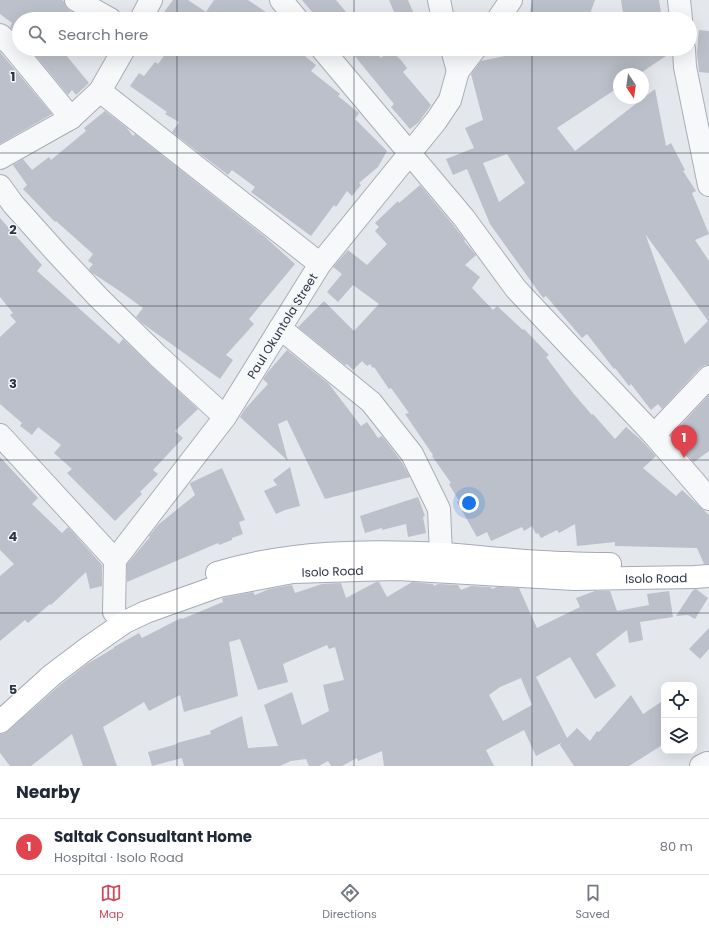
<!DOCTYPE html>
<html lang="en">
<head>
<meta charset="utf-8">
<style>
	body { margin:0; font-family:Poppins,sans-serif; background:#f2f2f3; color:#1f2937 }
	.controls { position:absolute; right:12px; bottom:12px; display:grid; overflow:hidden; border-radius:8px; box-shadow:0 4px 16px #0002 }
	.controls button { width:36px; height:36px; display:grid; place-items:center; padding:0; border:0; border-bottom:1px solid #e0e1e3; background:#fff; color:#1f2937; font:20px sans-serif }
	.compass { position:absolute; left:613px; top:68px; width:36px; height:36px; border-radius:50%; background:#fff; box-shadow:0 4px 16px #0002; rotate:167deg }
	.you { position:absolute; left:469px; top:503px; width:14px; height:14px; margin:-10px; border:3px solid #fff; border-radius:50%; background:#1a73e8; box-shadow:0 0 0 6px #1a73e833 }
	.badge { display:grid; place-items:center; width:26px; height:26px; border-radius:50%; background:#d1495b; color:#fff; font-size:13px; font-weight:700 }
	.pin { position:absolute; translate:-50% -33px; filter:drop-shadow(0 1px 2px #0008) }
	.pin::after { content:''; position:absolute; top:21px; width:14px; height:12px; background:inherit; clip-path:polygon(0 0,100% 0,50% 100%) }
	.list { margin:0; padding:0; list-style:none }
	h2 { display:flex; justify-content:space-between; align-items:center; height:52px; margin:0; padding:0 16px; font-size:17px }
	h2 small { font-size:13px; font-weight:400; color:#747a83 }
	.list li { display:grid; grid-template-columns:26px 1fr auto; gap:12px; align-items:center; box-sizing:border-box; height:56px; padding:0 16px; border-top:1px solid #e0e1e3 }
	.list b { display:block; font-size:15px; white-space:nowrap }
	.list p { margin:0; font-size:13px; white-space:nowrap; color:#747a83 }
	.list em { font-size:13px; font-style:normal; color:#747a83 }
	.icon { flex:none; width:22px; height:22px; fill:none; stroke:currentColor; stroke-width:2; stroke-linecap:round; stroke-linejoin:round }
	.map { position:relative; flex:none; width:709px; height:766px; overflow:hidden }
	.search { position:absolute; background:#fff; box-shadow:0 4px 16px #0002; left:12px; right:12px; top:12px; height:44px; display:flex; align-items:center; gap:10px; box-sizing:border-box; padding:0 14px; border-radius:22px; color:#747a83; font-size:15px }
	.sheet { height:108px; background:#fff }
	nav { display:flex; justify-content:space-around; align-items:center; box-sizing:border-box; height:56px; border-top:1px solid #e0e1e3; background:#fff; font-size:11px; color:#747a83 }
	nav a { display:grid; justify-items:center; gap:2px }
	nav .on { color:#d1495b }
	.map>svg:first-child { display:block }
	.building { fill:#bbc0ca; fill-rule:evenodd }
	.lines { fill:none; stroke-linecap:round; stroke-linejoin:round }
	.minor-casing { stroke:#a9aeb7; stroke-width:24 }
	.major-casing { stroke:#a3abb8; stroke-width:24 }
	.minor { stroke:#f7f8fa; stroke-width:22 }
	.major { stroke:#fff; stroke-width:22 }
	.grid { fill:none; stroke:#2b3445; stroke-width:1; stroke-opacity:0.55 }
	.labels { text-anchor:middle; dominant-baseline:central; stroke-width:3; stroke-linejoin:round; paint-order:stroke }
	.street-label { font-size:12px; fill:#2b3445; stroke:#f4f6f9 }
	.grid-label { font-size:13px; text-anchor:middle; font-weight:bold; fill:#2b3445; stroke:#f4f6f9; stroke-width:3; stroke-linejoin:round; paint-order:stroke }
</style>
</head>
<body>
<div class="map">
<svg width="709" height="766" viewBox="0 0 709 766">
	<rect width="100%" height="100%" fill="#e4e7ec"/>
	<path class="building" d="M0,0H62L64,1L66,7L70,11L84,19H19V35L10,27L12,23L0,14Z
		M173,0H188L206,12L214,0H248L276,19H159Z
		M302,0H336L352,19H318Z
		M389,0H408L414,14L403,19H397Z
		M532,0H595L588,19H529Z
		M621,0H659L662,19H624Z
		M699,30L709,31V73L699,72L697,53Z
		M30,49H61L89,83L76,95L72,90L68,95Z
		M169,49H296L316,65L311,71L340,94L338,96L359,113L355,119L387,151L378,167L359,183L361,185L352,196L347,191L336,207L334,205L311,236L251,192L255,187L232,170L228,175L172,132L179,122L165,114L167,112L130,86L139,73L144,76L155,62L158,64Z
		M349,49H373L381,58L390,50L401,60L407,68L403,72L431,105L419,122L410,129L391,107L394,104Z
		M510,49H672V52L639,74H619V87L557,128L575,151L655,89L666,146L671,143L685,170L683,171L696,191L692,193L709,234L695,240L709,261V365H705L700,368L662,409L658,404L651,410L631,384L629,386L615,368L614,369L587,334L582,338L546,296L543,298L490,224L467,169L453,175L446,159L474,148L465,128L483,120L471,74L481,61L510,55ZM507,154L525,183L499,202L483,163ZM646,235L708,321L685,344L646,236Z
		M0,52L52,114L0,144Z
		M105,111L127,128L133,136L135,134L264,236L295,264L249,319L254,324L226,355L233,360L220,379L142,323L136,317L143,308L121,292L91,272L89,269L93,264L88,261L93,254L56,221L55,222L23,189L27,185L13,165L23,159L32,170L49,157L51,160L86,131L84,128Z
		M420,185L454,226L465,240L464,241L476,255L465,265L480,277L472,288L493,310L497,306L523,330L524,329L549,355L546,357L573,393L592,415L593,414L615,439L626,427L640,439L656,456L643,468L676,496L682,490L709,515V564H704L697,548L615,546V542L577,546L575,524L559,533L557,530L541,538L538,533L536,534L532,526L524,531L522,527L491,541L487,532L477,537L457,502L459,501L449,484L451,483L432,456L433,455L405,414L409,413L391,388L389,389L374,367L373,368L370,364L367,366L362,361L353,370L347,364L345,365L298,327L324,301L354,331L379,304L353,285L338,302L327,292L342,274L333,267L348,250L367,265L387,244L375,231L379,227L375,223L398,201L399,203Z
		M0,218L42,265L37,271L119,344L123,339L149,364L198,409L175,431L183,438L153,470L158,474L140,492L142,494L115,521L67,473L72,469L54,453L61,445L38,427L32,435L20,426L22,423L0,404V337L16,322L10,315L13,313L0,297Z
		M287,350L329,384L361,426L367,422L378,438L382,436L401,461L410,477L325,499L287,420L278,424L288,461L240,417L245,409L268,384L263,379L268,372Z
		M709,395V451L694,462L685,452L691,448L677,429Z
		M0,457L38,498L32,504L62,533L68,527L102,565V586L90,589L86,572L51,605L50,604L28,623L25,620L0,641V576L14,564L0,550Z
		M290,467L300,506L285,510L276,514L264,491L277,485L273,480Z
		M222,468L245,520L239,522L243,534L232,538V540L219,545L218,543L127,582V564L150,537L149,536L159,524L195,495L190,484V483Z
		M418,497L425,516L423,517L426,533L408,537L406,524L382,530V528L365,533L360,516Z
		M376,582H379L387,597L412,582L433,584L434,586L438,584L458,585L461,590L471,586L491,587L492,589L497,587L519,588L537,628L580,607L576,598L595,591H610L617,611L649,605L647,594L669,591L673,617L640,622L643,640L629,643L627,630L596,654L616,686L595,699L570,657L536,677L567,738L577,728L590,741L597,731L599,732L631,695L643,714L664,700V744L629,766H574L560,745L561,743L536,756L524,730L486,750L494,766H384L382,751L358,761L357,758L342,766H331L328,761L319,766H309L306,759L291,761L280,766H184L182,758L152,766L148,752L177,744V743L211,734L210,731L242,716L248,748L278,746L264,705L292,692L302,725L329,711L323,685L344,680L335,647L329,649L327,645L283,664L288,682L258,690L240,639L229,642L238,696L184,712L180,695L149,711L144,702L103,727L117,766H83L72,734L31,766H10L0,753V734H3L8,731L60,685L87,664L114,648V647L139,633L142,638L181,618L182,619L223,602L222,598L253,592L255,595L269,589L292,585L295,593L322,584L341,583L346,598ZM521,678L532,705L503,721L489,695L500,687Z
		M696,589L708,598L695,619L688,615L676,616L693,590Z
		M709,628V649L700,659L689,649Z"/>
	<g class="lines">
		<defs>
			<g id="minor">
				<path d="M76,0L110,19"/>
				<path d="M281,0L297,19"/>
				<path d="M439,0L443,19"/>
				<path d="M679,0L681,19"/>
				<path d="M141,19L151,0"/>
				<path d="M498,19L511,0"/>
				<path d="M0,35L11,45L71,118"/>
				<path d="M322,49L464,218L516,289L654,435L709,499"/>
				<path d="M452,49L458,71"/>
				<path d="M684,49L685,67L709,185"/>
				<path d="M100,91L320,264"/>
				<path d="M0,158L71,118L100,91L124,49"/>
				<path d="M0,186L13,204L55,251L98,297L157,355L225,417"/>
				<path d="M280,328L371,402L412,454L439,509L441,554"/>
				<path d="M0,435L115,560"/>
				<path d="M654,435L709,377"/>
				<path id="s1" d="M114,612L115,560L225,417L320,264L436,121L450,100L458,71L475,49"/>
				<path d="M701,766L707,763L709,764"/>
			</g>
			<g id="major">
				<path d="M217,573C289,551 368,550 443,554C484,557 526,562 567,563C581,564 596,564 610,564"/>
				<path id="s2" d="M0,722L52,675L89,647L125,622L146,612L219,586L293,572L358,570L398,569L574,579L695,577L709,576"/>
			</g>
		</defs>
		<use href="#minor" class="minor-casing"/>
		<use href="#major" class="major-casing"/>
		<use href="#minor" class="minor"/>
		<use href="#major" class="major"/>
	</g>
	<path class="grid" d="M177,0V19M354,0V19M532,0V19M177,49V766M354,49V766M532,49V766M0,153H709M0,306H709M0,460H709M0,613H709"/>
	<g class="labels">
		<g class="street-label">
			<text stroke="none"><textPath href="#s1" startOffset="340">Paul Okuntola Street</textPath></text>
			<text stroke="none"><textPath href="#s2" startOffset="376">Isolo Road</textPath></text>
			<text stroke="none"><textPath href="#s2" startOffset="700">Isolo Road</textPath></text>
		</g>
	</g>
	<g class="grid-label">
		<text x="13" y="81">1</text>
		<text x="13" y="234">2</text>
		<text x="13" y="388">3</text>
		<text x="13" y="541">4</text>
		<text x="13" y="694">5</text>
	</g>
</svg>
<div class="controls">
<button><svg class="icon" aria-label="locate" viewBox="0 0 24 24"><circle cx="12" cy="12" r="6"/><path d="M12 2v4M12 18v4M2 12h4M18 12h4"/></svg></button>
<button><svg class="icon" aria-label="layers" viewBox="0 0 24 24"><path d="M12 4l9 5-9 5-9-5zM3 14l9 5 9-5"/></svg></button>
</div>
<svg class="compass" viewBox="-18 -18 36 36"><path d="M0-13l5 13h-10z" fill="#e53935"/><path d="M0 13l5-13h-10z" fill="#747a83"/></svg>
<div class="you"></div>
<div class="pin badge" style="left:684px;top:458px;background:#e0444e">1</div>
<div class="search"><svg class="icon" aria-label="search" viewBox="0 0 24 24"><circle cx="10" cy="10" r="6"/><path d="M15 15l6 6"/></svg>Search here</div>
</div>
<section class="sheet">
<h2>Nearby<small></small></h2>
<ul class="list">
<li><span class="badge" style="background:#e0444e">1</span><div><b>Saltak Consualtant Home</b><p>Hospital · Isolo Road</p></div><em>80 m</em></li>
</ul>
</section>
<nav>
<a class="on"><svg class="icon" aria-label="map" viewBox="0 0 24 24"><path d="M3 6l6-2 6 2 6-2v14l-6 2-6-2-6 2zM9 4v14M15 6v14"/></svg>Map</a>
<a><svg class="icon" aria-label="directions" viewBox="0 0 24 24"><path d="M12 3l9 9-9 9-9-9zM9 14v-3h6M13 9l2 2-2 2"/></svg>Directions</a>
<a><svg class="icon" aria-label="saved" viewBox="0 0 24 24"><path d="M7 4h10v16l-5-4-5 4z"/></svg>Saved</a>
</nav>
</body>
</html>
